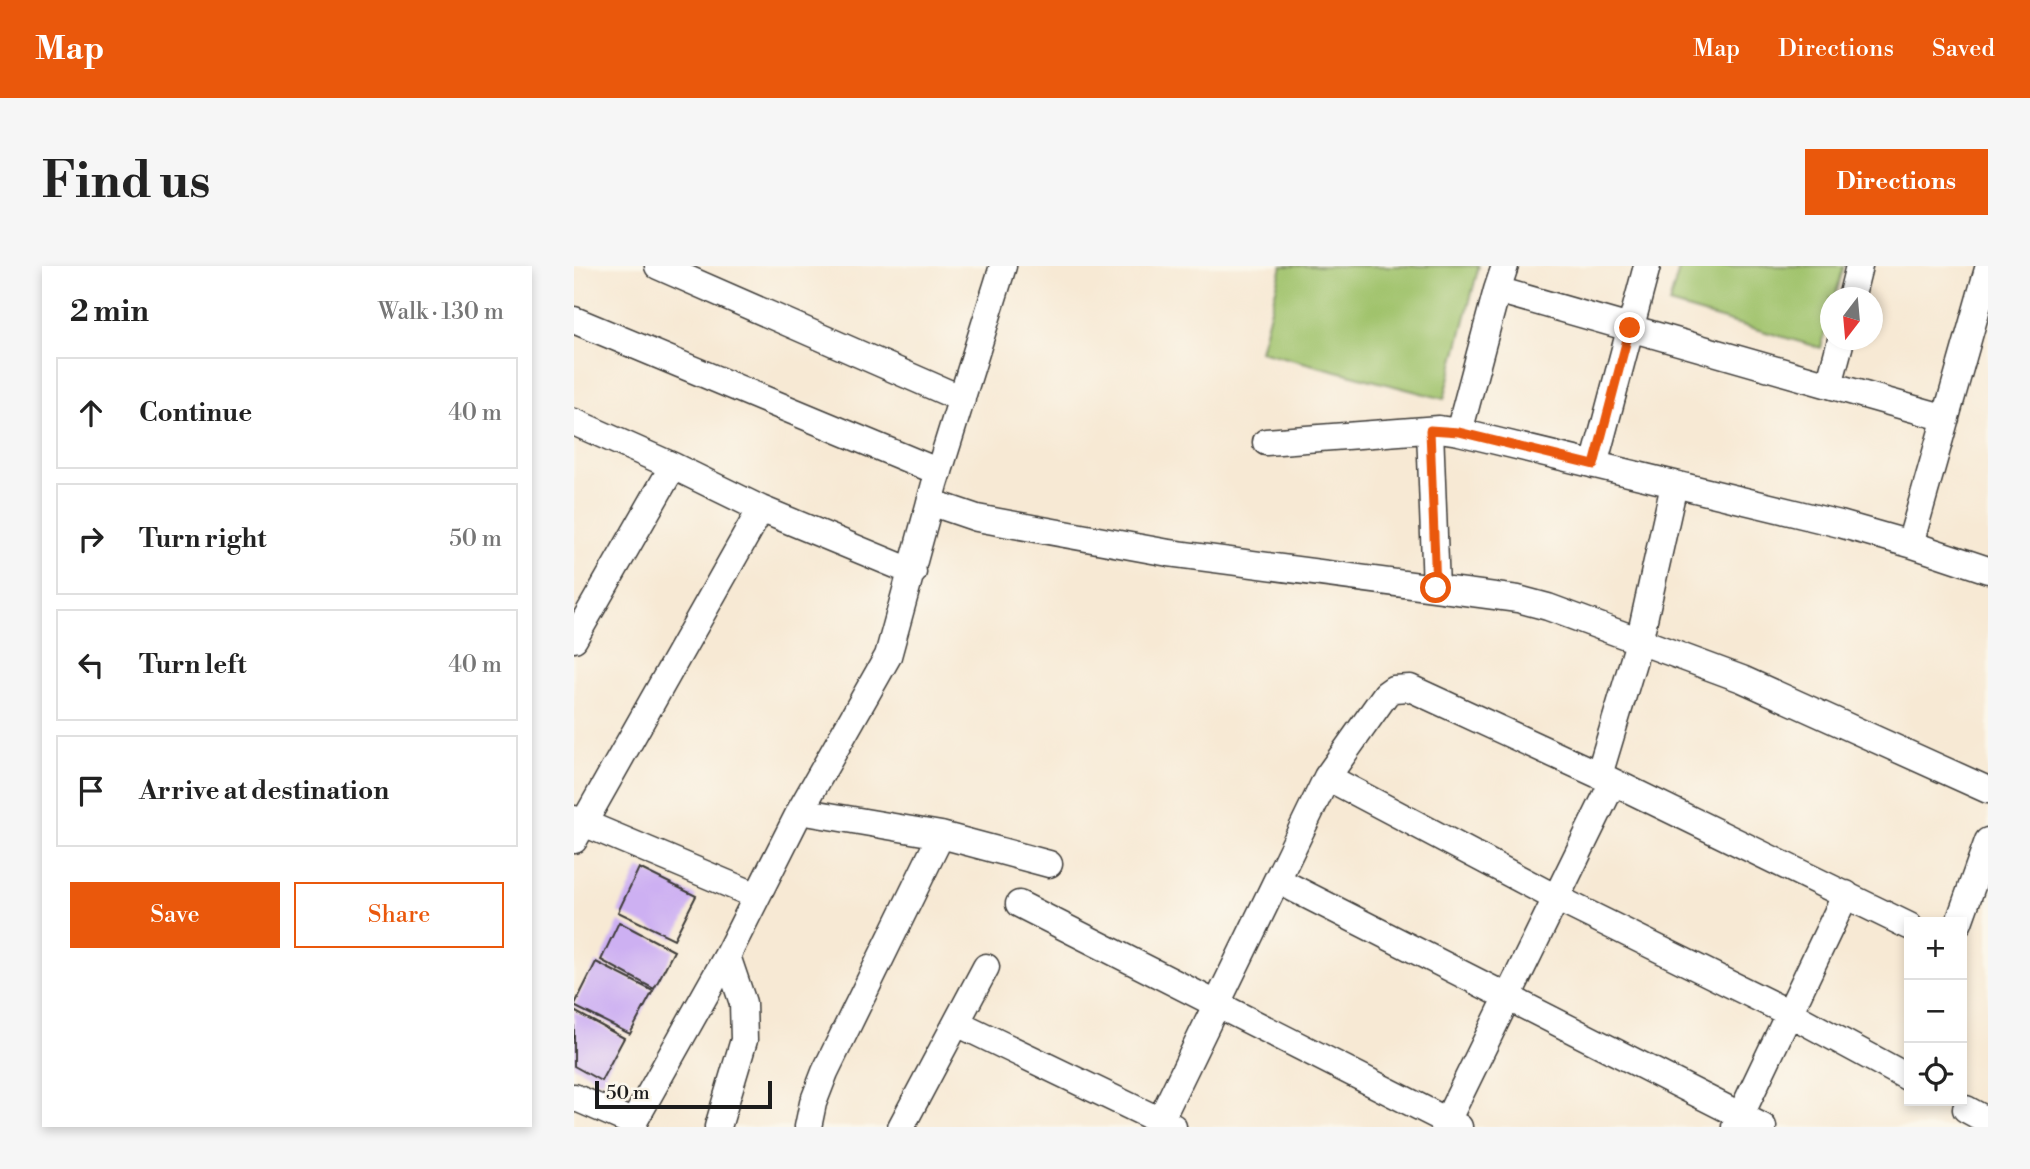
<!DOCTYPE html>
<html lang="en">
<head>
<meta charset="utf-8">
<style>
	body { margin:0; font-family:"Libre Bodoni",serif; background:#f6f6f6; color:#222 }
	.controls { position:absolute; right:21px; bottom:21px; display:grid; overflow:hidden; border-radius:0px; box-shadow:0 4px 10px #0003 }
	.controls button { width:63px; height:63px; display:grid; place-items:center; padding:0; border:0; border-bottom:2px solid #e0e0e0; background:#fff; color:#222; font:35px sans-serif }
	.compass { position:absolute; left:1246px; top:21px; width:63px; height:63px; border-radius:50%; background:#fff; box-shadow:0 4px 10px #0003; rotate:196deg }
	.scale { position:absolute; left:21px; bottom:18px; width:177px; box-sizing:border-box; padding-left:7px; border:4px solid #1c1c1c; border-top:0; font-size:19px; line-height:24px; white-space:nowrap; color:#1c1c1c; -webkit-text-stroke:5px #fbf7ec; paint-order:stroke }
	.stop { position:absolute; width:21px; height:21px; margin:-16px; border:5px solid #ea580c; border-radius:50%; background:#fff }
	.stop.end { background:#ea580c; border-color:#fff; box-shadow:0 2px 7px #0008 }
	.list { margin:0; padding:0; list-style:none }
	h2 { display:flex; justify-content:space-between; align-items:center; height:91px; margin:0; padding:0 28px; font-size:30px }
	h2 small { font-size:23px; font-weight:400; color:#767676 }
	.list li { display:grid; grid-template-columns:46px 1fr auto; gap:21px; align-items:center; box-sizing:border-box; height:112px; margin:0 14px 14px; padding:0 14px; border:2px solid #e0e0e0; border-radius:0px }
	.list b { display:block; font-size:26px; white-space:nowrap }
	.list em { font-size:23px; font-style:normal; color:#767676 }
	.actions { display:flex; gap:14px; padding:21px 28px }
	.actions a { flex:1; padding:16px 0; border:2px solid #ea580c; border-radius:0px; text-align:center; font-size:24px; color:#ea580c }
	.actions .main { background:#ea580c; color:#fff }
	.icon { flex:none; width:38px; height:38px; fill:none; stroke:currentColor; stroke-width:2; stroke-linecap:round; stroke-linejoin:round }
	.map { position:relative; flex:none; width:1414px; height:861px; overflow:hidden; border-radius:0px }
	header { display:flex; align-items:center; gap:42px; box-sizing:border-box; height:98px; padding:0 35px; background:#ea580c; color:#fff }
	header strong { font-size:33px }
	nav { display:flex; gap:38px; margin-inline-start:auto; font-size:24px }
	.intro { display:flex; align-items:center; justify-content:space-between; box-sizing:border-box; height:168px; padding:0 42px }
	h1 { margin:0; font-size:49px }
	.button { padding:18px 32px; border-radius:0px; background:#ea580c; color:#fff; font-size:24px; font-weight:700 }
	main { display:flex; gap:42px; padding:0 42px }
	aside { flex:1; background:#fff; border-radius:0px; box-shadow:0 4px 10px #0003 }
	.map>svg:first-child { display:block }
	.green { fill:#a0c36c; stroke:#5e7044; stroke-width:2 }
	.building { fill:#cdb0f2 }
	.lines { fill:none; stroke-linecap:round; stroke-linejoin:round }
	.minor-casing { stroke:#3d3b38; stroke-width:29 }
	.minor { stroke:#fff; stroke-width:26 }
	.route { stroke:#ea580c; stroke-width:9 }
</style>
</head>
<body>
<header>
<strong>Map</strong>
<nav><a>Map</a><a>Directions</a><a>Saved</a></nav>
</header>
<div class="intro"><h1>Find us</h1><a class="button">Directions</a></div>
<main>
<aside>
<h2>2 min<small>Walk · 130 m</small></h2>
<ul class="list">
<li><svg class="icon" aria-label="ahead" viewBox="0 0 24 24"><path d="M12 20V5M6 11l6-6 6 6"/></svg><div><b>Continue</b></div><em>40 m</em></li>
<li><svg class="icon" aria-label="right" viewBox="0 0 24 24"><path d="M7 20v-9h11M14 6l5 5-5 5"/></svg><div><b>Turn right</b></div><em>50 m</em></li>
<li><svg class="icon" aria-label="left" viewBox="0 0 24 24"><path d="M17 20v-9H6M10 6l-5 5 5 5"/></svg><div><b>Turn left</b></div><em>40 m</em></li>
<li><svg class="icon" aria-label="arrive" viewBox="0 0 24 24"><path d="M6 21V4h12l-3 4 3 4H6"/></svg><div><b>Arrive at destination</b></div></li>
</ul>
<div class="actions"><a class="main">Save</a><a>Share</a></div>
</aside>
<div class="map">
<svg width="1414" height="861" viewBox="0 0 1414 861">
	<rect width="100%" height="100%" fill="#fbf7ec"/>
	<filter id="ink" filterUnits="userSpaceOnUse"><feTurbulence type="fractalNoise" baseFrequency=".0143" numOctaves="2"/><feDisplacementMap in="SourceGraphic" scale="14" xChannelSelector="R" yChannelSelector="G"/><feConvolveMatrix kernelMatrix="1 2 1 2 8 2 1 2 1" color-interpolation-filters="sRGB"/></filter>
	<filter id="wash" filterUnits="userSpaceOnUse"><feTurbulence type="fractalNoise" baseFrequency=".00686" numOctaves="4" result="noise"/><feDisplacementMap in="SourceGraphic" scale="28" xChannelSelector="R" yChannelSelector="G"/><feGaussianBlur stdDeviation="1.57" result="paint"/><feColorMatrix in="noise" values="0 0 0 0 0 0 0 0 0 0 0 0 0 0 0 0 0 1.4 0 .05"/><feComposite in="paint" operator="in"/></filter>
	<g filter="url(#wash)">
		<rect width="100%" height="100%" fill="#f7e9d4"/>
		<path class="green" d="M708,0H905L870,133L686,85Z
			M1106,0H1270L1261,31L1256,32V46L1247,82L1095,38Z"/>
		<g id="blocks">
			<path class="building" d="M65,602L122,630L100,673L44,646Z
				M45,656L100,685L80,723L27,694Z
				M22,696L79,725L56,768L0,740Z
				M0,745L50,772L27,815L0,800Z"/>
		</g>
	</g>
	<g filter="url(#ink)">
		<use href="#blocks" fill-opacity="0" stroke="#3d3b38" stroke-width="2"/>
		<g class="lines">
			<defs>
				<path id="minor" d="M84,0L388,133
					M931,0L923,24L1255,119
					M1277,32L1285,0
					M0,54L365,206
					M1267,74L1255,119L1372,152
					M0,156L99,200L187,243L339,306
					M856,164L862,322
					M885,166L923,24
					M692,176L865,163L885,166L1266,258L1336,278L1414,304
					M1020,199L1073,0
					M356,236L403,252L595,287L944,333L974,341L1168,413L1414,524
					M1336,278L1414,3
					M0,373L99,200
					M1025,509L1065,376L1100,219
					M753,511L982,632L1215,747L1335,812
					M226,545L367,569L475,598
					M0,553L183,630
					M0,574L187,243
					M703,614L1189,861
					M445,638L885,861
					M1385,656L1414,575
					M383,757L599,861
					M0,831L60,857
					M1392,843L1414,855
					M57,861L153,690L226,545L314,390L361,218L429,0
					M144,861L170,774L169,737L153,690
					M234,861L239,837L251,806L367,569
					M327,861L412,701
					M583,861L753,511L812,428L819,423L836,422L1025,509L1335,660
					M870,861L1039,516
					M1161,861L1272,628"/>
			</defs>
			<use href="#minor" class="minor-casing"/>
			<use href="#minor" class="minor"/>
		</g>
	</g>
	<g class="lines" filter="url(#ink)">
		<path class="route" d="M862,322L856,164L885,166L1020,199L1056,62"/>
	</g>
</svg>
<div class="controls">
<button>+</button>
<button>−</button>
<button><svg class="icon" aria-label="locate" viewBox="0 0 24 24"><circle cx="12" cy="12" r="6"/><path d="M12 2v4M12 18v4M2 12h4M18 12h4"/></svg></button>
</div>
<svg class="compass" viewBox="-18 -18 36 36"><path d="M0-13l5 13h-10z" fill="#e53935"/><path d="M0 13l5-13h-10z" fill="#767676"/></svg>
<div class="scale">50 m</div>
<div class="stop" style="left:862px;top:322px"></div>
<div class="stop end" style="left:1056px;top:62px"></div>
</div>
</main>
</body>
</html>
